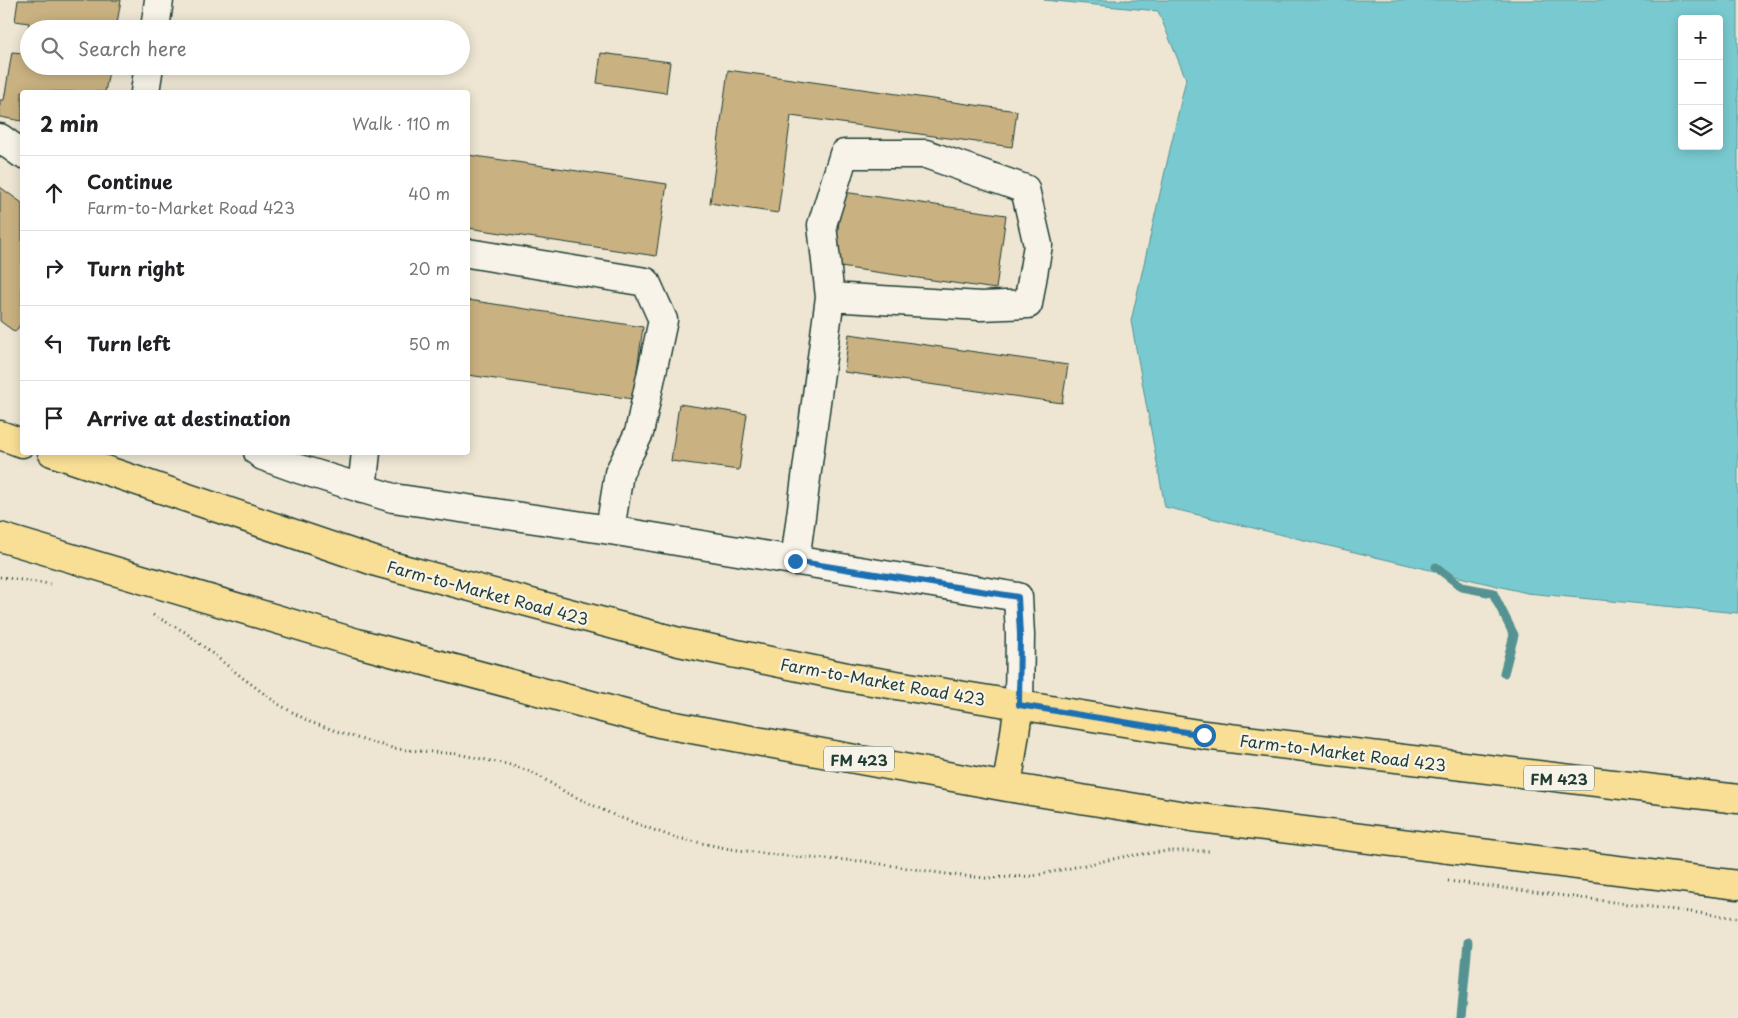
<!DOCTYPE html>
<html lang="en">
<head>
<meta charset="utf-8">
<style>
	body { margin:0; font-family:"Playpen Sans",sans-serif; background:#f2f2f2; color:#202124 }
	.controls { position:absolute; right:15px; top:15px; display:grid; overflow:hidden; border-radius:5px; box-shadow:0 2px 12px #0003 }
	.controls button { width:45px; height:45px; display:grid; place-items:center; padding:0; border:0; border-bottom:1px solid #e0e0e0; background:#fff; color:#202124; font:25px sans-serif }
	.stop { position:absolute; width:15px; height:15px; margin:-11px; border:4px solid #1f6fb2; border-radius:50%; background:#fff }
	.stop.end { background:#1f6fb2; border-color:#fff; box-shadow:0 1px 5px #0008 }
	.list { margin:0; padding:0; list-style:none }
	h2 { display:flex; justify-content:space-between; align-items:center; height:65px; margin:0; padding:0 20px; font-size:21px }
	h2 small { font-size:16px; font-weight:400; color:#757577 }
	.list li { display:grid; grid-template-columns:32px 1fr auto; gap:15px; align-items:center; box-sizing:border-box; height:75px; padding:0 20px; border-top:1px solid #e0e0e0 }
	.list b { display:block; font-size:19px; white-space:nowrap }
	.list p { margin:0; font-size:16px; white-space:nowrap; color:#757577 }
	.list em { font-size:16px; font-style:normal; color:#757577 }
	.icon { flex:none; width:28px; height:28px; fill:none; stroke:currentColor; stroke-width:2; stroke-linecap:round; stroke-linejoin:round }
	.map { position:relative; flex:none; width:1738px; height:1018px; overflow:hidden }
	.search { position:absolute; background:#fff; box-shadow:0 2px 12px #0003; left:20px; top:20px; width:450px; height:55px; display:flex; align-items:center; gap:12px; box-sizing:border-box; padding:0 18px; border-radius:28px; color:#757577; font-size:19px }
	.panel { position:absolute; background:#fff; box-shadow:0 2px 12px #0003; left:20px; top:90px; width:450px; height:365px; border-radius:5px }
	.map>svg:first-child { display:block }
	.water { fill:#79cad0; stroke:#559292; fill-rule:evenodd }
	.lines { fill:none; stroke-linecap:round; stroke-linejoin:round }
	.stream { stroke:#559292; stroke-width:9 }
	.building { fill:#c9b181; stroke:#1f3d34 }
	.minor-casing { stroke:#1f3d34; stroke-width:31 }
	.major-casing { stroke:#1f3d34; stroke-width:31 }
	.path { stroke:#1f3d34; stroke-width:3; stroke-dasharray:1 4; stroke-linecap:butt }
	.minor { stroke:#f7f3e8; stroke-width:28 }
	.major { stroke:#f9df96; stroke-width:28 }
	.route { stroke:#1f6fb2; stroke-width:6 }
	.labels { text-anchor:middle; dominant-baseline:central; stroke-width:4.5; stroke-linejoin:round; paint-order:stroke }
	.shield { fill:#f7f3e8; stroke:#60746a; stroke-width:1 }
	.shield-label { font-size:15px; font-weight:bold; fill:#1f3d34 }
	.street-label { font-size:16px; fill:#1f3d34; stroke:#f7f3e8 }
</style>
</head>
<body>
<div class="map">
<svg width="1738" height="1018" viewBox="0 0 1738 1018">
	<rect width="100%" height="100%" fill="#eee6d3"/>
	<filter id="ink" filterUnits="userSpaceOnUse"><feTurbulence type="fractalNoise" baseFrequency=".02" numOctaves="2"/><feDisplacementMap in="SourceGraphic" scale="10" xChannelSelector="R" yChannelSelector="G"/><feConvolveMatrix kernelMatrix="1 2 1 2 8 2 1 2 1" color-interpolation-filters="sRGB"/></filter>
	<g filter="url(#ink)">
		<path class="water" d="M1044,0H1738V613L1527,593L1165,507L1131,321L1186,79L1158,11ZM1682,19H1719V146H1682Z"/>
		<g class="lines">
			<path class="stream" d="M1436,567L1462,587L1493,593L1514,635L1504,673
				M1461,1018L1468,942"/>
		</g>
		<path class="building" d="M18,0H121L116,29H29V66H110L105,92H22V121L0,117V100H4L12,52L24,53L29,23L15,21Z
			M601,53L670,62L666,93L597,83Z
			M728,70L1017,111L1012,147L791,116L778,213L710,203Z
			M468,155L667,184L656,256L468,228Z
			M0,187L22,203V322L15,332L0,321Z
			M843,192L1006,215L996,289L833,266Z
			M468,300L643,327L633,399L468,375Z
			M849,334L1068,365L1062,403L844,372Z
			M679,404L747,414L739,470L671,461Z"/>
		<g class="lines">
			<defs>
				<path id="minor" d="M155,29L159,0
					M145,92L149,66
					M0,138L22,154
					M468,253L646,282L663,320L639,433L619,473L610,530
					M258,452L263,456L299,469L393,498L610,530L1018,597L1020,635L1019,705
					M362,489L366,452
					M795,561L830,297L822,225L844,154H926L1025,189L1038,245L1028,304L981,306L830,297"/>
				<path id="major" d="M0,435L22,443
					M52,452L380,563L679,642L847,677L1204,735L1738,799
					M0,537L357,643L659,723L1007,787L1192,817L1738,885
					M1007,787L1019,705"/>
			</defs>
			<use href="#minor" class="minor-casing"/>
			<use href="#major" class="major-casing"/>
			<path class="path" d="M0,577L50,584
				M153,615L185,632L243,678L278,704L310,722L360,739L396,749L457,754L507,764L532,772L567,793L616,816L673,837L730,849L794,857L862,861L953,875L986,878L1033,876L1127,856L1168,851H1209
				M1448,881L1738,918"/>
			<use href="#minor" class="minor"/>
			<use href="#major" class="major"/>
		</g>
	</g>
	<g class="lines" filter="url(#ink)">
		<path class="route" d="M795,561L1018,597L1020,635L1019,705L1204,735"/>
	</g>
	<g class="labels">
		<g class="shield">
			<rect x="824" y="746.5" width="70" height="25" rx="4"/>
			<rect x="1524" y="765.5" width="70" height="25" rx="4"/>
		</g>
		<g class="shield-label">
			<text x="859" y="759">FM 423</text>
			<text x="1559" y="778">FM 423</text>
		</g>
		<g class="street-label">
			<text transform="translate(488 592) rotate(15)">Farm-to-Market Road 423</text>
			<text transform="translate(883 681) rotate(10)">Farm-to-Market Road 423</text>
			<text transform="translate(1343 752) rotate(7)">Farm-to-Market Road 423</text>
		</g>
	</g>
</svg>
<div class="controls">
<button>+</button>
<button>−</button>
<button><svg class="icon" aria-label="layers" viewBox="0 0 24 24"><path d="M12 4l9 5-9 5-9-5zM3 14l9 5 9-5"/></svg></button>
</div>
<div class="stop" style="left:1204px;top:735px"></div>
<div class="stop end" style="left:795px;top:561px"></div>
<div class="search"><svg class="icon" aria-label="search" viewBox="0 0 24 24"><circle cx="10" cy="10" r="6"/><path d="M15 15l6 6"/></svg>Search here</div>
<section class="panel">
<h2>2 min<small>Walk · 110 m</small></h2>
<ul class="list">
<li><svg class="icon" aria-label="ahead" viewBox="0 0 24 24"><path d="M12 20V5M6 11l6-6 6 6"/></svg><div><b>Continue</b><p>Farm-to-Market Road 423</p></div><em>40 m</em></li>
<li><svg class="icon" aria-label="right" viewBox="0 0 24 24"><path d="M7 20v-9h11M14 6l5 5-5 5"/></svg><div><b>Turn right</b></div><em>20 m</em></li>
<li><svg class="icon" aria-label="left" viewBox="0 0 24 24"><path d="M17 20v-9H6M10 6l-5 5 5 5"/></svg><div><b>Turn left</b></div><em>50 m</em></li>
<li><svg class="icon" aria-label="arrive" viewBox="0 0 24 24"><path d="M6 21V4h12l-3 4 3 4H6"/></svg><div><b>Arrive at destination</b></div></li>
</ul>
</section>
</div>
</body>
</html>
